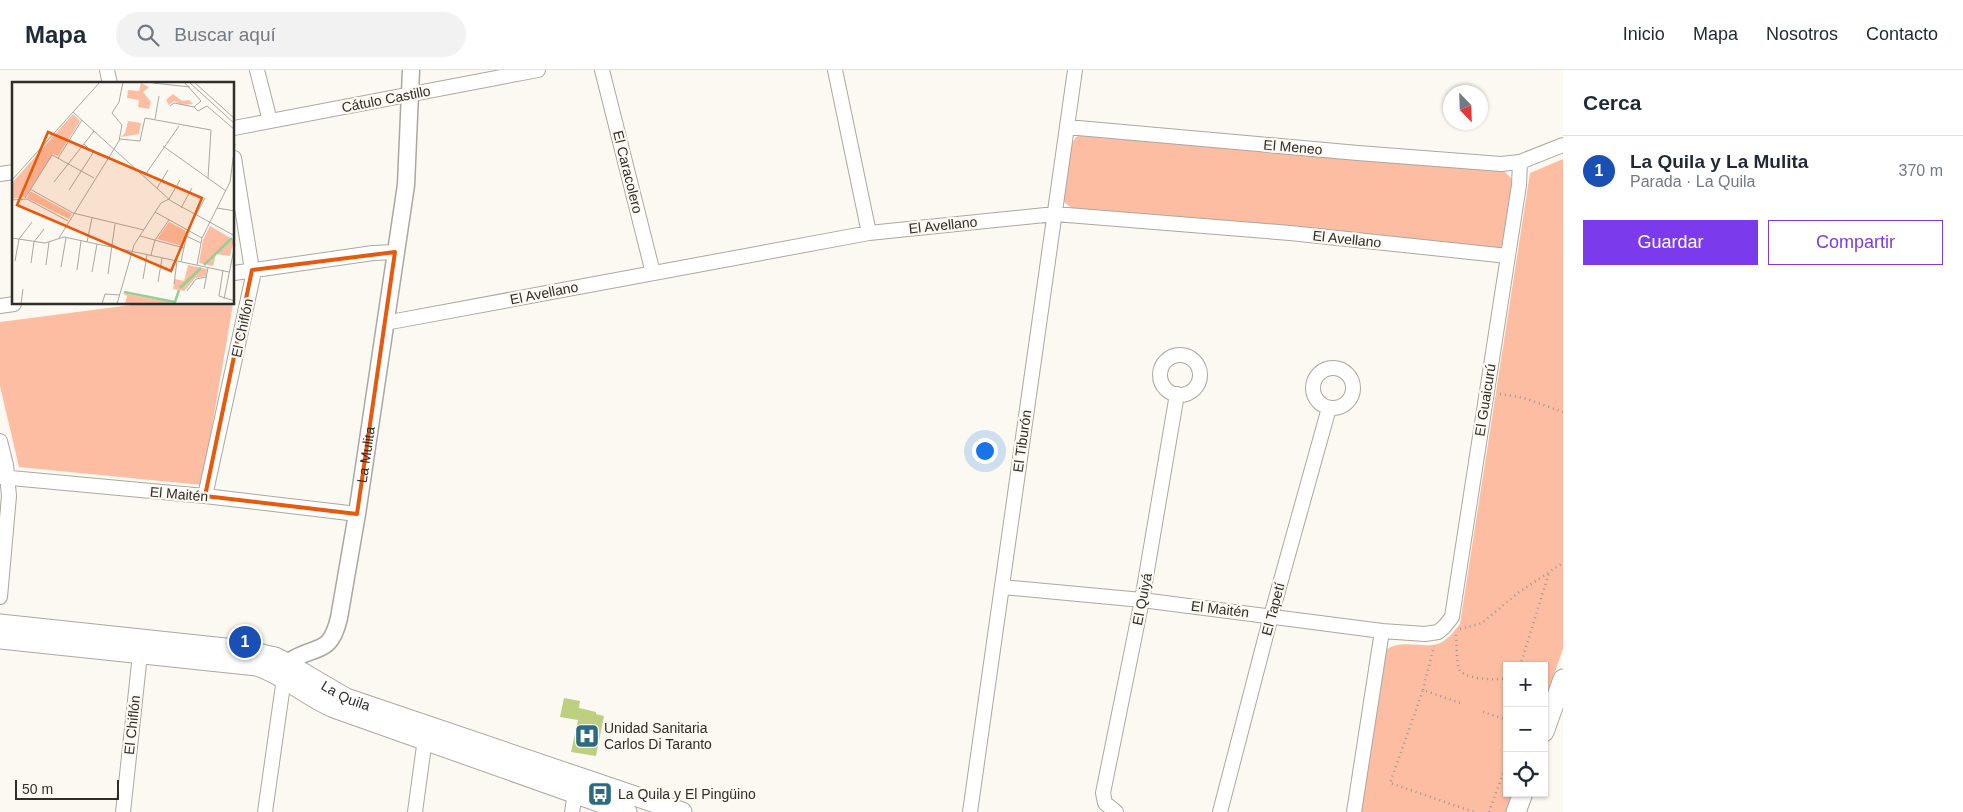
<!DOCTYPE html>
<html lang="es">
<head>
<meta charset="utf-8">
<style>
	body { margin:0; font-family:Helvetica,sans-serif; background:#f2f2f3; color:#1f2937 }
	.controls { position:absolute; right:15px; bottom:15px; display:grid; overflow:hidden; border-radius:0px; box-shadow:0 1px 4px #0004 }
	.controls button { width:45px; height:45px; display:grid; place-items:center; padding:0; border:0; border-bottom:1px solid #e0e1e3; background:#fff; color:#1f2937; font:25px sans-serif }
	.compass { position:absolute; left:1443px; top:15px; width:45px; height:45px; border-radius:50%; background:#fff; box-shadow:0 1px 4px #0004; rotate:157deg }
	.scale { position:absolute; left:15px; bottom:12px; width:104px; box-sizing:border-box; padding-left:5px; border:2px solid #2f2e2b; border-top:0; font-size:14px; line-height:18px; white-space:nowrap; color:#2f2e2b; -webkit-text-stroke:4px #fbf9f1; paint-order:stroke }
	.you { position:absolute; left:984px; top:380px; width:18px; height:18px; margin:-12px; border:4px solid #fff; border-radius:50%; background:#1a73e8; box-shadow:0 0 0 8px #1a73e833 }
	.badge { display:grid; place-items:center; width:32px; height:32px; border-radius:50%; background:#7c3aed; color:#fff; font-size:16px; font-weight:700 }
	.pin { position:absolute; translate:-50% -50%; border:2px solid #fff; box-shadow:0 1px 5px #0006 }
	.list { margin:0; padding:0; list-style:none }
	h2 { display:flex; justify-content:space-between; align-items:center; height:65px; margin:0; padding:0 20px; font-size:21px }
	h2 small { font-size:16px; font-weight:400; color:#747a83 }
	.list li { display:grid; grid-template-columns:32px 1fr auto; gap:15px; align-items:center; box-sizing:border-box; height:70px; padding:0 20px; border-top:1px solid #e0e1e3 }
	.list b { display:block; font-size:19px; white-space:nowrap }
	.list p { margin:0; font-size:16px; white-space:nowrap; color:#747a83 }
	.list em { font-size:16px; font-style:normal; color:#747a83 }
	.actions { display:flex; gap:10px; padding:15px 20px }
	.actions a { flex:1; padding:11px 0; border:1px solid #7c3aed; border-radius:0px; text-align:center; font-size:18px; color:#7c3aed }
	.actions .main { background:#7c3aed; color:#fff }
	.icon { flex:none; width:28px; height:28px; fill:none; stroke:currentColor; stroke-width:2; stroke-linecap:round; stroke-linejoin:round }
	.map { position:relative; flex:none; width:1563px; height:742px; overflow:hidden }
	header { display:flex; align-items:center; gap:30px; box-sizing:border-box; height:70px; padding:0 25px; background:#fff; border-bottom:1px solid #e0e1e3 }
	header strong { font-size:24px }
	nav { display:flex; gap:28px; margin-inline-start:auto; font-size:18px }
	.search { width:350px; height:45px; background:#f2f2f3; display:flex; align-items:center; gap:12px; box-sizing:border-box; padding:0 18px; border-radius:28px; color:#747a83; font-size:19px }
	main { display:flex }
	aside { flex:1; background:#fff }
	.map>svg:first-child { display:block }
	.green { fill:#fdbda2 }
	.building { fill:#bdcf81 }
	.lines { fill:none; stroke-linecap:round; stroke-linejoin:round }
	.minor-casing { stroke:#aaa8a1; stroke-width:16 }
	.tertiary-casing { stroke:#aaa8a1; stroke-width:19 }
	.secondary-casing { stroke:#aaa8a1; stroke-width:21 }
	.path { stroke:#9a9993; stroke-width:2.5; stroke-dasharray:1 4; stroke-linecap:butt }
	.minor { stroke:#fff; stroke-width:14 }
	.tertiary { stroke:#fff; stroke-width:16 }
	.secondary { stroke:#fff; stroke-width:19 }
	.marked { fill:none; stroke:#e8590c; stroke-width:4; stroke-linejoin:round }
	.labels { text-anchor:middle; dominant-baseline:central; stroke-width:4.5; stroke-linejoin:round; paint-order:stroke }
	.street-label { font-size:14px; fill:#2f2e2b; stroke:#fbf9f1 }
	.poi-label { font-size:14px; fill:#2f2e2b; stroke:#fbf9f1; text-anchor:start }
	.inset-river { fill:none; stroke:#93d094; stroke-width:2.5 }
	.inset-road { fill:none; stroke:#a9a8a2; stroke-width:1 }
	.view { fill:#e8590c; fill-opacity:0.15; stroke:#e8590c; stroke-width:2.5 }
	.inset-edge { fill:none; stroke:#2f2e2b; stroke-width:2.5 }
</style>
</head>
<body>
<header>
<strong>Mapa</strong>
<div class="search"><svg class="icon" aria-label="search" viewBox="0 0 24 24"><circle cx="10" cy="10" r="6"/><path d="M15 15l6 6"/></svg>Buscar aquí</div>
<nav><a>Inicio</a><a>Mapa</a><a>Nosotros</a><a>Contacto</a></nav>
</header>
<main>
<div class="map">
<svg width="1563" height="742" viewBox="0 0 1563 742">
	<rect width="100%" height="100%" fill="#fbf9f1"/>
	<path class="green" d="M1085,64L1503,100L1511,108L1513,114L1505,170L1501,177L1493,179L1075,140L1065,133L1062,126L1072,73L1076,67Z
		M1563,89V579L1544,633V596H1507V723H1513L1507,742H1360L1386,580C1404,568 1424,580 1440,573C1449,569 1454,561 1460,554L1530,103Z
		M139,234H233L202,415L19,397L0,316V252Z"/>
	<path class="building" d="M564,628L580,631L579,638L596,642V644L604,646L596,686L571,682L578,650L560,647Z"/>
	<g class="lines">
		<defs>
			<path id="minor" d="M107,0L110,14
				M257,0L270,51
				M602,0L653,203
				M835,0L869,163
				M1067,57L1358,83L1501,94L1520,92L1563,75
				M234,58L538,0
				M0,104L14,102
				M234,203L373,183L395,182
				M0,236L14,234
				M385,253L869,163L1055,144L1290,163L1508,186
				M1160 305a20 20 0 1 1 40 0a20 20 0 1 1-40 0Z
				M1313 318a20 20 0 1 1 40 0a20 20 0 1 1-40 0Z
				M0,371L6,395L9,426L0,527
				M0,407L205,426L357,444
				M205,426L253,206L234,88
				M1002,517L1142,530L1382,561L1425,564L1438,562L1444,557L1452,547L1519,115L1520,92
				M123,742L141,575
				M265,742L284,608
				M415,742L426,661
				M572,742L575,724
				M970,742L1075,0
				M1116,742L1105,733L1103,723L1142,530L1177,324
				M1220,742L1271,546L1329,338
				M1354,742L1382,561"/>
			<g id="tertiary">
				<path id="s1" d="M285,605L290,591C317,574 330,586 339,548L357,444L406,115L411,0"/>
			</g>
			<g id="secondary">
				<path id="s2" d="M0,554L244,580L275,587L283,591L346,628L682,742"/>
				<path d="M0,569L257,596C286,606 307,627 334,638L627,742"/>
				<path d="M1544,662L1563,609"/>
				<path d="M1516,742L1523,723"/>
			</g>
		</defs>
		<use href="#minor" class="minor-casing"/>
		<use href="#tertiary" class="tertiary-casing"/>
		<use href="#secondary" class="secondary-casing"/>
		<path class="path" d="M1500,324L1524,328L1563,342
			M1460,559L1482,553L1519,522L1563,493
			M1456,565C1457,573 1456,595 1460,601C1467,609 1498,611 1507,608
			M1520,596L1549,503
			M1423,620L1434,576
			M1460,633L1423,620L1390,713L1474,742
			M1483,642L1507,650
			M1489,742L1507,693"/>
		<use href="#minor" class="minor"/>
		<use href="#tertiary" class="tertiary"/>
		<use href="#secondary" class="secondary"/>
	</g>
	<path class="marked" d="M395,182L357,444L205,426L252,200Z"/>
	<defs>
		<symbol id="hospital-square" viewBox="-11 -11 22 22"><rect x="-9" y="-9" width="18" height="18" rx="4" fill="#2b6b7f" stroke="#fbf9f1"/><path d="M-5-5h3v3.5h4V-5h3V5h-3V1.5h-4V5h-3Z" fill="#fff"/></symbol>
		<symbol id="bus-square" viewBox="-11 -11 22 22"><rect x="-9" y="-9" width="18" height="18" rx="4" fill="#2b6b7f" stroke="#fbf9f1"/><path d="M-5-6H5V4H4V6H2V4H-2V6H-4V4H-5ZM-3.5-4V0h7V-4ZM-3.5 1.2v1.5H-2V1.2ZM2 1.2v1.5H3.5V1.2Z" fill="#fff"/></symbol>
	</defs>
	<g fill-rule="evenodd">
		<use href="#hospital-square" x="573" y="652" width="28" height="28"/>
		<use href="#bus-square" x="586" y="710" width="28" height="28"/>
	</g>
	<g class="labels">
		<g class="street-label">
			<text transform="translate(386 29) rotate(-11)">Cátulo Castillo</text>
			<text transform="translate(1293 77) rotate(5)">El Meneo</text>
			<text transform="translate(628 102) rotate(76)">El Caracolero</text>
			<text transform="translate(943 155) rotate(-6)">El Avellano</text>
			<text transform="translate(1347 169) rotate(6)">El Avellano</text>
			<text transform="translate(544 223) rotate(-11)">El Avellano</text>
			<text transform="translate(242 258) rotate(-78)">El Chiflón</text>
			<text transform="translate(1485 330) rotate(-81)">El Guaicurú</text>
			<text transform="translate(1022 371) rotate(-82)">El Tiburón</text>
			<text stroke="none"><textPath href="#s1" startOffset="250">La Mulita</textPath></text>
			<text transform="translate(179 424) rotate(5)">El Maitén</text>
			<text transform="translate(1142 529) rotate(-79)">El Quiyá</text>
			<text transform="translate(1220 539) rotate(7)">El Maitén</text>
			<text transform="translate(1273 539) rotate(-75)">El Tapetí</text>
			<text stroke="none"><textPath href="#s2" startOffset="358">La Quila</textPath></text>
			<text transform="translate(132 655) rotate(-84)">El Chiflón</text>
		</g>
		<g class="poi-label">
			<text x="604" y="658">Unidad Sanitaria<tspan x="604" dy="16">Carlos Di Taranto</tspan></text>
			<text x="618" y="724">La Quila y El Pingüino</text>
		</g>
	</g>
	<g transform="translate(12 12)">
		<rect width="222" height="222" fill="#fbf9f1"/>
		<path d="M129,1L137,5L131,10L139,20L137,27L126,25L127,18L115,16L116,8L127,9ZM161,12L170,19L177,18L181,22L170,23L162,19L157,23L154,18ZM61,32L68,39L46,74L41,72L13,115L0,117V101ZM116,39L129,41L127,52L109,55L113,51ZM18,109L60,132L57,137L15,116ZM157,140L174,149L171,164L145,157ZM198,144L222,158L218,174L204,172L201,184L187,181L191,158ZM176,183L195,187L194,194L183,196L172,209L161,207L163,197L172,199ZM110,211L157,220L162,222H113L115,214Z" fill="#fdbda2"/>
		<path class="inset-river" d="M192,183L220,156M168,206L189,186M112,210L163,220L167,208"/>
		<path class="inset-road" d="M172,0L189,19L182,25L186,29L195,24L223,48M177,0L223,42M182,0L223,37M141,1L178,5M158,24L162,21L182,25M61,30L159,119L223,154M143,37L147,14M108,57L128,59L133,36L199,48L196,96M151,64L214,109M46,76L70,38M133,93L167,44M0,98L88,0M42,100L82,49M145,106L156,88M18,107L61,131L132,148M57,108L81,71L72,62M13,116L40,73L82,96M0,118L15,117L56,139M169,126L180,106M205,126L223,129M143,130L190,156M128,154L172,166M174,154L189,161M0,156L33,161L52,155L217,190M47,156L107,59L110,43L100,31L107,20L111,0M75,160L80,136M139,173L143,158L157,138M3,179L7,157L20,140M169,180L176,147L193,116M19,181L22,160L32,147M34,183L37,160M185,183L190,156L218,100L223,62M49,185L54,156M65,188L69,159M211,188L207,214L223,219M80,190L85,162M96,192L103,142M131,197L135,173M146,200L150,176M162,202L165,179M192,207L196,186M175,209L184,197L194,195M212,217L223,162M9,222L11,207M90,222L93,212L108,213M105,222L122,163L149,121L157,117L168,98"/>
		<path class="view" d="M36,50L190,116L159,189L5,123Z"/>
		<rect width="222" height="222" class="inset-edge"/>
	</g>
</svg>
<div class="controls">
<button>+</button>
<button>−</button>
<button><svg class="icon" aria-label="locate" viewBox="0 0 24 24"><circle cx="12" cy="12" r="6"/><path d="M12 2v4M12 18v4M2 12h4M18 12h4"/></svg></button>
</div>
<svg class="compass" viewBox="-18 -18 36 36"><path d="M0-13l5 13h-10z" fill="#e53935"/><path d="M0 13l5-13h-10z" fill="#747a83"/></svg>
<div class="scale">50 m</div>
<div class="you"></div>
<div class="pin badge" style="left:245px;top:572px;background:#1a4fb4">1</div>
</div>
<aside>
<h2>Cerca<small></small></h2>
<ul class="list">
<li><span class="badge" style="background:#1a4fb4">1</span><div><b>La Quila y La Mulita</b><p>Parada · La Quila</p></div><em>370 m</em></li>
</ul>
<div class="actions"><a class="main">Guardar</a><a>Compartir</a></div>
</aside>
</main>
</body>
</html>
